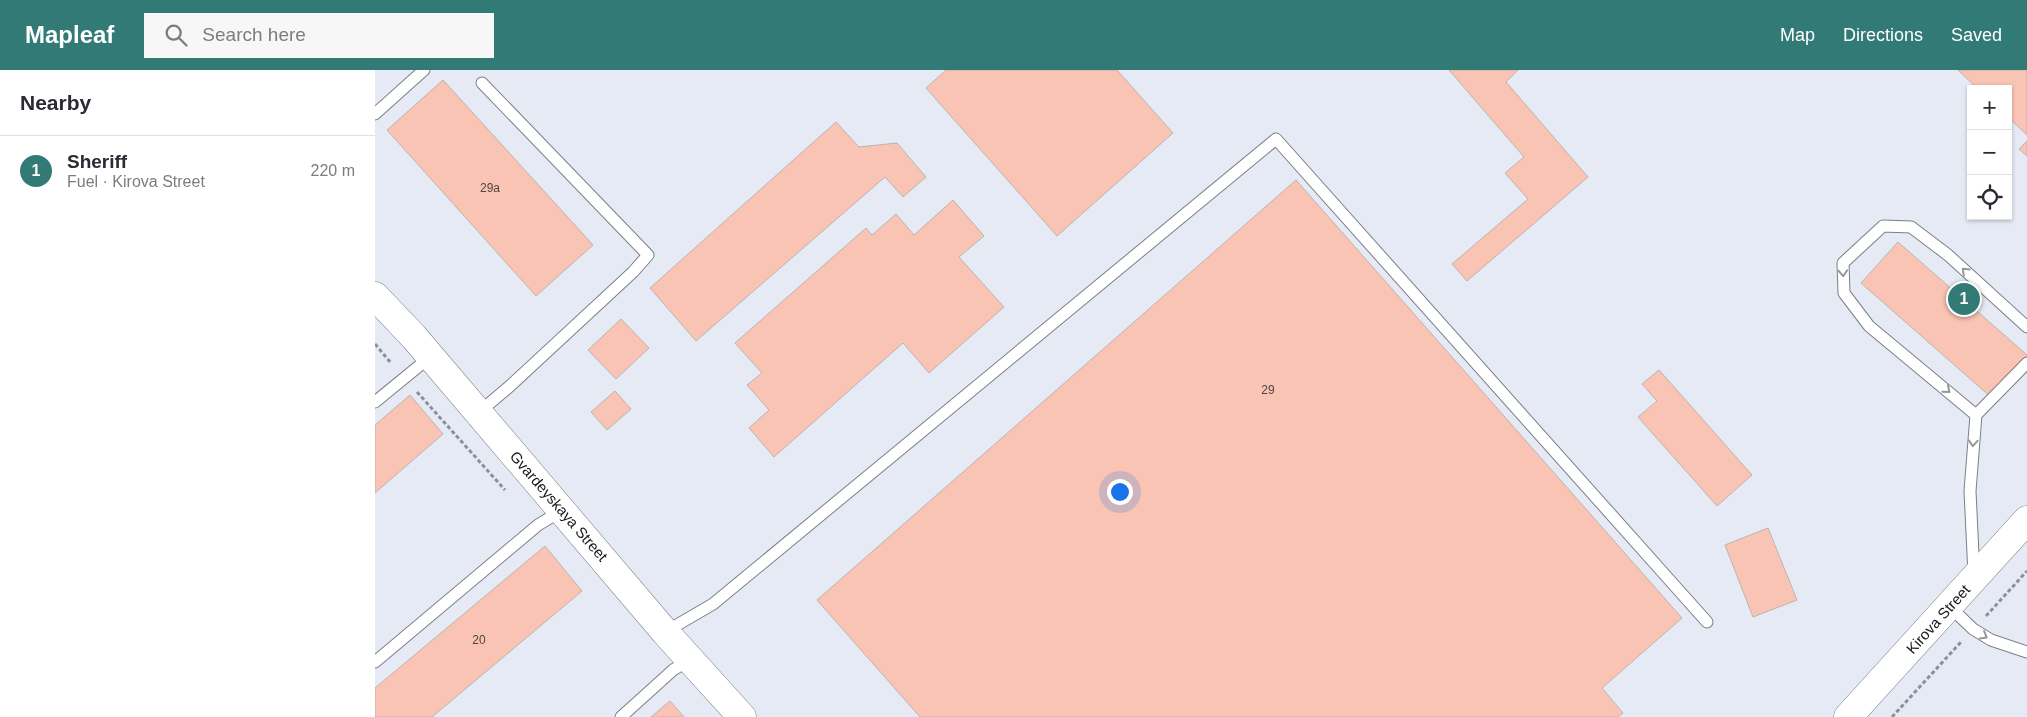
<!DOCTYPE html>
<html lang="en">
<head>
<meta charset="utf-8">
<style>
	body { margin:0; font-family:Arial,sans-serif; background:#f7f7f7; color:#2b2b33 }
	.controls { position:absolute; right:15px; top:15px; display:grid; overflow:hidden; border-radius:0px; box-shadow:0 1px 4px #0004 }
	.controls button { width:45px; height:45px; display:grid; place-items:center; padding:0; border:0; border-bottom:1px solid #e1e1e2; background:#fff; color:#2b2b33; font:25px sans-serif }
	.you { position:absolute; left:744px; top:421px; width:18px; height:18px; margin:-12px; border:4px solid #fff; border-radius:50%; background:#1a73e8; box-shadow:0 0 0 8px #1a73e833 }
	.badge { display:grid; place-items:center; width:32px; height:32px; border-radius:50%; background:#327a75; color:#fff; font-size:16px; font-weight:700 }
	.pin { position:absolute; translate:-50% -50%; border:2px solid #fff; box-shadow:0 1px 5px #0006 }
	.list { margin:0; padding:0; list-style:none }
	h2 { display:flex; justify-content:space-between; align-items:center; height:65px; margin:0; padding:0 20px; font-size:21px }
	h2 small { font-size:16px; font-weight:400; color:#7c7c81 }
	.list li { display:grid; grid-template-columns:32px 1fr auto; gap:15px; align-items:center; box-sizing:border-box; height:70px; padding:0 20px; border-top:1px solid #e1e1e2 }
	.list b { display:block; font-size:19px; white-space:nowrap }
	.list p { margin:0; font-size:16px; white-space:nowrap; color:#7c7c81 }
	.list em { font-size:16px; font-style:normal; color:#7c7c81 }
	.icon { flex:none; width:28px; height:28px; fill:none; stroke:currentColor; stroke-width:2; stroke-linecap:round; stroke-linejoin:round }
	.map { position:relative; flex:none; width:1652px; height:647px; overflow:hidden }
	header { display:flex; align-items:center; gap:30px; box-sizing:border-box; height:70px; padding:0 25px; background:#327a75; color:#fff }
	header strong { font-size:24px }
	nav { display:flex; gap:28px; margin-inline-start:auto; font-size:18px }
	.search { width:350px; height:45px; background:#f7f7f7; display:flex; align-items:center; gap:12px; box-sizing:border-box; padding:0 18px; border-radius:0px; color:#7c7c81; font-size:19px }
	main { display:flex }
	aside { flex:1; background:#fff }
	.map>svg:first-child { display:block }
	.building { fill:#fac4b5; stroke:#beb2af }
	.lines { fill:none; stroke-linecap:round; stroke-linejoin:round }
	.lane-casing { stroke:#7b7f87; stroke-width:13 }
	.secondary-casing { stroke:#7b7f87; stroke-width:29 }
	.path { stroke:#8d9097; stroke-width:3; stroke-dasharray:4 2.5; stroke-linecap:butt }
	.lane { stroke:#fff; stroke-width:11 }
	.secondary { stroke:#fff; stroke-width:28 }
	.oneway { stroke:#979798 }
	.labels { text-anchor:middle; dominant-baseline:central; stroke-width:4; stroke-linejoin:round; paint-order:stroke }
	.number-label { font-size:12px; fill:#504342 }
	.street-label { font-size:15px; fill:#17181b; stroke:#fff }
</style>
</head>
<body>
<header>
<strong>Mapleaf</strong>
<div class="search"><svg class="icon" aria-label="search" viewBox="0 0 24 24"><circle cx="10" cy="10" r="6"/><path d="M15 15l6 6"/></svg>Search here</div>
<nav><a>Map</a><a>Directions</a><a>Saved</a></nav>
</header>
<main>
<aside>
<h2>Nearby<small></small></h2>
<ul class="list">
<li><span class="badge">1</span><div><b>Sheriff</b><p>Fuel · Kirova Street</p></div><em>220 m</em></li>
</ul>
</aside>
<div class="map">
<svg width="1652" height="647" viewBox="0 0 1652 647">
	<rect width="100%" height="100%" fill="#e6eaf4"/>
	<path class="building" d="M571,0H742L798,63L682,166L551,18Z
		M1074,0H1143L1131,12L1213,107L1092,211L1077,194L1153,129L1130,103L1149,87Z
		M1583,0H1652V65L1633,47V19H1603Z
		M68,10L218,175L161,226L12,60Z
		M461,52L484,77L522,73L551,107L528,127L510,107L321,271L275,218Z
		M1652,71V86L1644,79Z
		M921,110L1307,548L1227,618L1248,643L1243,647H545L442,530Z
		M578,130L609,166L584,187L629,237L554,303L528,273L399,387L374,358L394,340L372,315L387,303L360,273L491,158L497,165L521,144L539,165Z
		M1523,172L1652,285V288L1617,328L1486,213Z
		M246,249L274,278L241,309L213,280Z
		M1284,300L1377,405L1342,436L1263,347L1282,331L1267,314Z
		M240,321L256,339L232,360L216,342Z
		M35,325L68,364L0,423V355Z
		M1393,458L1422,530L1378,547L1350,475Z
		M170,476L207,521L57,647H0V618Z
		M295,631L309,647H276Z"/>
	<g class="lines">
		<defs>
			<path id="lane" d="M0,44L49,0
				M0,332L55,287
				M103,343L135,316L258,202L273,185L107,13
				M1601,345L1494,256L1469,223L1468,193L1508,156L1536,157L1573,185L1652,257
				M1599,505L1595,421L1601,345L1652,293
				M1574,536L1598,559L1616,570L1652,582
				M290,562L338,534L901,69L1332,552
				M0,592L163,455L186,441
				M246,647L298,600L314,590"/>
			<path id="secondary" d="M0,226L39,267L290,562L367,647
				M1473,647L1652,450"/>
		</defs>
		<use href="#lane" class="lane-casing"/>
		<use href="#secondary" class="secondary-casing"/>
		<path class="path" d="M0,274L16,293
			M42,322L130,420
			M1611,546L1652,501
			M1517,647L1586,572"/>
		<use href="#lane" class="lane"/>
		<use href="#secondary" class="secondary"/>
	</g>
	<defs><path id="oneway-chevron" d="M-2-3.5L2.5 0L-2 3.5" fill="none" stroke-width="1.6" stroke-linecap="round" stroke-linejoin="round" transform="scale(1.25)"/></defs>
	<g class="oneway">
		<use href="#oneway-chevron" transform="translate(1590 201) rotate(-137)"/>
		<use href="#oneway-chevron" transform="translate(1468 203) rotate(87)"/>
		<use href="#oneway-chevron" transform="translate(1572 320) rotate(40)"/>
		<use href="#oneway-chevron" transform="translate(1598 373) rotate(94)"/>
		<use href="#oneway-chevron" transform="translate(1609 566) rotate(31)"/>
	</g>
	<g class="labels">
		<g class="number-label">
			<text x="115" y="118">29а</text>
			<text x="893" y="320">29</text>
			<text x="104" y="570">20</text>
		</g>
		<g class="street-label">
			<text transform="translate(184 436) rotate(49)">Gvardeyskaya Street</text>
			<text transform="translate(1563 549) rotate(-48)">Kirova Street</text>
		</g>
	</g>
</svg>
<div class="controls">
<button>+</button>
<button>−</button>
<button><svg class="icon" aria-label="locate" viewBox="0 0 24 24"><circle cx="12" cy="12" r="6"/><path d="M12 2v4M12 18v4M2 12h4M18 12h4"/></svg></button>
</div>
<div class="you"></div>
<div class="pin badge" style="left:1589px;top:229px">1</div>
</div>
</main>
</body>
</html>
